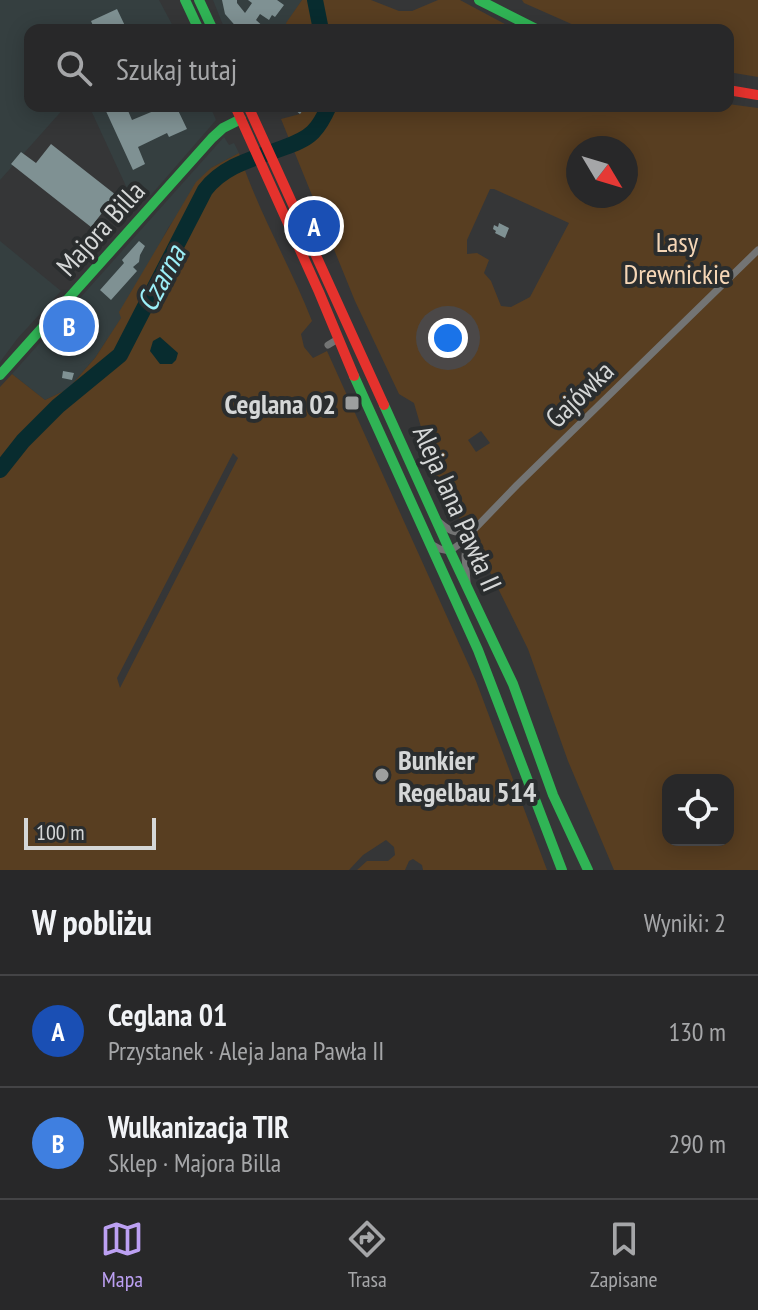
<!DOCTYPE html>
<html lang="pl">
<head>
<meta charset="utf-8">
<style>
	body { margin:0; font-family:"PT Sans Narrow",sans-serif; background:#343435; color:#f1f3f6 }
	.controls { position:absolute; right:24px; bottom:24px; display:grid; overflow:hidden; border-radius:16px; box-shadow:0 4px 20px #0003 }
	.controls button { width:72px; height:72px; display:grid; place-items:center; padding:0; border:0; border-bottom:2px solid #444446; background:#282829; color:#f1f3f6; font:40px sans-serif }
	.compass { position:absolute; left:566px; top:136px; width:72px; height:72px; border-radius:50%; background:#282829; box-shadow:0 4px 20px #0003; rotate:128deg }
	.scale { position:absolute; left:24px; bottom:20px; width:132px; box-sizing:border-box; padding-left:8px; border:4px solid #d5d7d7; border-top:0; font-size:22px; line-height:28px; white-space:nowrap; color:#d5d7d7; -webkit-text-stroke:6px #2a2d2e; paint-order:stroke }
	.you { position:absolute; left:448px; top:338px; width:28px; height:28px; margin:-20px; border:6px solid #fff; border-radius:50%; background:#1a73e8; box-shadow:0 0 0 12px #1a73e833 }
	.badge { display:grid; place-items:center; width:52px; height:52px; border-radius:50%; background:#bca0f2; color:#fff; font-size:26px; font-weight:700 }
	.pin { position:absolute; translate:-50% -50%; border:4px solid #fff; box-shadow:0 2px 8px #0006 }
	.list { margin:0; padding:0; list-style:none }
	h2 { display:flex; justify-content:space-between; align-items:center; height:104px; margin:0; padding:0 32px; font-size:34px }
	h2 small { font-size:26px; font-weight:400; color:#a5a6a8 }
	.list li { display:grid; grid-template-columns:52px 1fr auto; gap:24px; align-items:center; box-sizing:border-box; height:112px; padding:0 32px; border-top:2px solid #444446 }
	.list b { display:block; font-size:30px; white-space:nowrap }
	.list p { margin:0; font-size:26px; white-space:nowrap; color:#a5a6a8 }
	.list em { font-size:26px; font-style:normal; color:#a5a6a8 }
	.icon { flex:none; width:44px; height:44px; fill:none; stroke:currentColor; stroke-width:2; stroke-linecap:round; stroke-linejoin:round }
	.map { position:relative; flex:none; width:758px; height:870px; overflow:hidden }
	.search { position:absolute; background:#282829; box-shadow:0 4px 20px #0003; left:24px; right:24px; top:24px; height:88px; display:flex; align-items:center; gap:20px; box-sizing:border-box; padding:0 28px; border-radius:16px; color:#a5a6a8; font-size:30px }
	.sheet { height:328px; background:#282829 }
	nav { display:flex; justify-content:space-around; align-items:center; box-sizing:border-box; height:112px; border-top:2px solid #444446; background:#282829; font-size:22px; color:#a5a6a8 }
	nav a { display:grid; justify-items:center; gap:4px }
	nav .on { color:#bca0f2 }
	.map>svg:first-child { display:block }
	.built { fill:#353f40 }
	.green { fill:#583e21; fill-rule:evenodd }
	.water { fill:#082c2f }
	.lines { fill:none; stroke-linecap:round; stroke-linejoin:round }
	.river { stroke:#082c2f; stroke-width:16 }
	.building { fill:#7f9193 }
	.street { stroke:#737474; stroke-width:7 }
	.fast { stroke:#30b455; stroke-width:10 }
	.jam { stroke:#e5322d; stroke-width:10 }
	.poi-dot { fill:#9d9f9f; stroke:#2a2d2e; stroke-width:3 }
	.labels { text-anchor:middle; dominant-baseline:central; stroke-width:8; stroke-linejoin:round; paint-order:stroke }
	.street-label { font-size:28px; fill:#d5d7d7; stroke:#2a2d2e }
	.park-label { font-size:28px; fill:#f5d6b6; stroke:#2a2d2e }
	.poi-label { font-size:28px; font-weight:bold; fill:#d5d7d7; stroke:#2a2d2e; text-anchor:end }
	.water-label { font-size:30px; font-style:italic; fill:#9ceff8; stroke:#2a2d2e }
</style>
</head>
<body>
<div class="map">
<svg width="758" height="870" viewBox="0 0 758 870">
	<rect width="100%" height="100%" fill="#353637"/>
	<path class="built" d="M0,0H159L175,30H30V106H66L0,180Z
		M213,0H302L282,30H225Z
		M89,106H210L216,120L151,195H145L143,192L131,197Z
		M224,137L229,145L234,143L239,153L211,168L168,228L122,317L95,358L68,389L45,400L12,374Z
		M0,241L61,291L17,339L0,362Z"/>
	<path class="green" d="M302,0H371L399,11H412L438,0H460L516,30H287L286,23Z
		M522,0H758V77L728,72V30H585L524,3Z
		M728,104L758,108V870H614L568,761L528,649L484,560L436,479L414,403L399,394L355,301L281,119L300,114L306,106H728ZM578,148H626V196H578ZM490,189H494L569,223L530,297L511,307L501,306L491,281L484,273L489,260L477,253L467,254V240ZM481,431L490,443L476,452L468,440ZM668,780H728V840H668Z
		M239,153C258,212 290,265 312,321L301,334L304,347L313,358L327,351L476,681L547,870H423L422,865L413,859L409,861L405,870H357L367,861H388L395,855L394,847L386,840L363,855L349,870H0V387L12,374L45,400L68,389L95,358L121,318L119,312L196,182L211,168ZM233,453L238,458L120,688L117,678Z"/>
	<path class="water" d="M160,337L178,353L176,360L172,364H160L150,351L153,341Z"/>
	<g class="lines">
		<path class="river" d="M315,0L321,30
			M0,470L23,441L58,406L120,355L205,190C223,166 252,159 280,149C291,145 304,141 313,132C320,125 325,115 329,106"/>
	</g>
	<path class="building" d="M222,0H237V3L245,13L252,3L248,0H277L284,5L275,17L272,15L269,20L260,14L256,20L267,30H239L225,14Z
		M117,9L127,30H95L91,21Z
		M112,106H126L132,120L156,110L154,106H176L187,129L169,137L167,133L138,147L145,164L133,170L105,109Z
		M290,106H306L300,114Z
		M51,144L116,195L91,227L11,164L21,152L36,163Z
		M499,223L509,228L505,238L495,233L496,231L493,229L494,225L498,227Z
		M139,241L145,246L140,255L139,262L133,267L137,271L111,300L100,290L124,263L122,260Z
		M69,319L79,328L72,336L62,327Z
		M63,371L74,373L72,380L62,378Z"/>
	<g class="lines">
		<path class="street" d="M328,345L338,339
			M439,522C453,534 456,534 474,528
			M467,539L465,556L467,582
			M431,544L440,549L450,551L461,543L517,485L758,250"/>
		<path class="fast" d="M185,0L199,30
			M199,0L213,30
			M479,0L538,30
			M0,375L212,138L223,128L241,119
			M354,376L478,650L562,870
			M384,405L450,551L513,684L553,795L588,870"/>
		<path class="jam" d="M728,90L758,95
			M235,106L319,292L354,376
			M248,106L384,405"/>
	</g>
	<g class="poi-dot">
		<rect x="344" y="395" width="16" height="16" rx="4"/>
		<circle cx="382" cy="775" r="8"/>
	</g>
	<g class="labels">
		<g class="street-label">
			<text transform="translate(100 228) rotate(-48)">Majora Billa</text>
			<text transform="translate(579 394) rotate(-44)">Gajówka</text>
			<text transform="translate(458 508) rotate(66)">Aleja Jana Pawła II</text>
		</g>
		<g class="park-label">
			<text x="677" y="241">Lasy<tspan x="677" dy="32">Drewnickie</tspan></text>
		</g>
		<g class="poi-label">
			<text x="336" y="403">Ceglana 02</text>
			<text x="398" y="759" text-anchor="start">Bunkier<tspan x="398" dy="32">Regelbau 514</tspan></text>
		</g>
		<g class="water-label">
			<text transform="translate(160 278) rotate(-62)">Czarna</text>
		</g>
	</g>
</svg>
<div class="controls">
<button><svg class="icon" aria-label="locate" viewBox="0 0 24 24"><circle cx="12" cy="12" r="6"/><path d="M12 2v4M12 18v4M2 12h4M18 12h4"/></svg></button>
</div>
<svg class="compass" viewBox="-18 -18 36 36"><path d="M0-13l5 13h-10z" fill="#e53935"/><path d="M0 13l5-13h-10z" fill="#a5a6a8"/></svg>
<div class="scale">100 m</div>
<div class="you"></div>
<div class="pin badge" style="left:314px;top:226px;background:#1a4fb4">A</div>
<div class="pin badge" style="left:69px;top:326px;background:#3f7fe0">B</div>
<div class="search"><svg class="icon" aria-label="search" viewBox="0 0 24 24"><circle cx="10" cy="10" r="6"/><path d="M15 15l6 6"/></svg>Szukaj tutaj</div>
</div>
<section class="sheet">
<h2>W pobliżu<small>Wyniki: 2</small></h2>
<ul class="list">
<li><span class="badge" style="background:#1a4fb4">A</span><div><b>Ceglana 01</b><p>Przystanek · Aleja Jana Pawła II</p></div><em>130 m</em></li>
<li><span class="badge" style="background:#3f7fe0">B</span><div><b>Wulkanizacja TIR</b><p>Sklep · Majora Billa</p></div><em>290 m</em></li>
</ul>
</section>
<nav>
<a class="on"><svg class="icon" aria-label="map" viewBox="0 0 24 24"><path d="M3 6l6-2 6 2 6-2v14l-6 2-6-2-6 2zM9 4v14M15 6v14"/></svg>Mapa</a>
<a><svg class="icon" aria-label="directions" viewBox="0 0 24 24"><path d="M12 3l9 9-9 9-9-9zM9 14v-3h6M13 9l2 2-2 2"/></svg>Trasa</a>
<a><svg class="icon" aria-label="saved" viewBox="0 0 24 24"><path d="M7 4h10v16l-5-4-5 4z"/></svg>Zapisane</a>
</nav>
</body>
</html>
